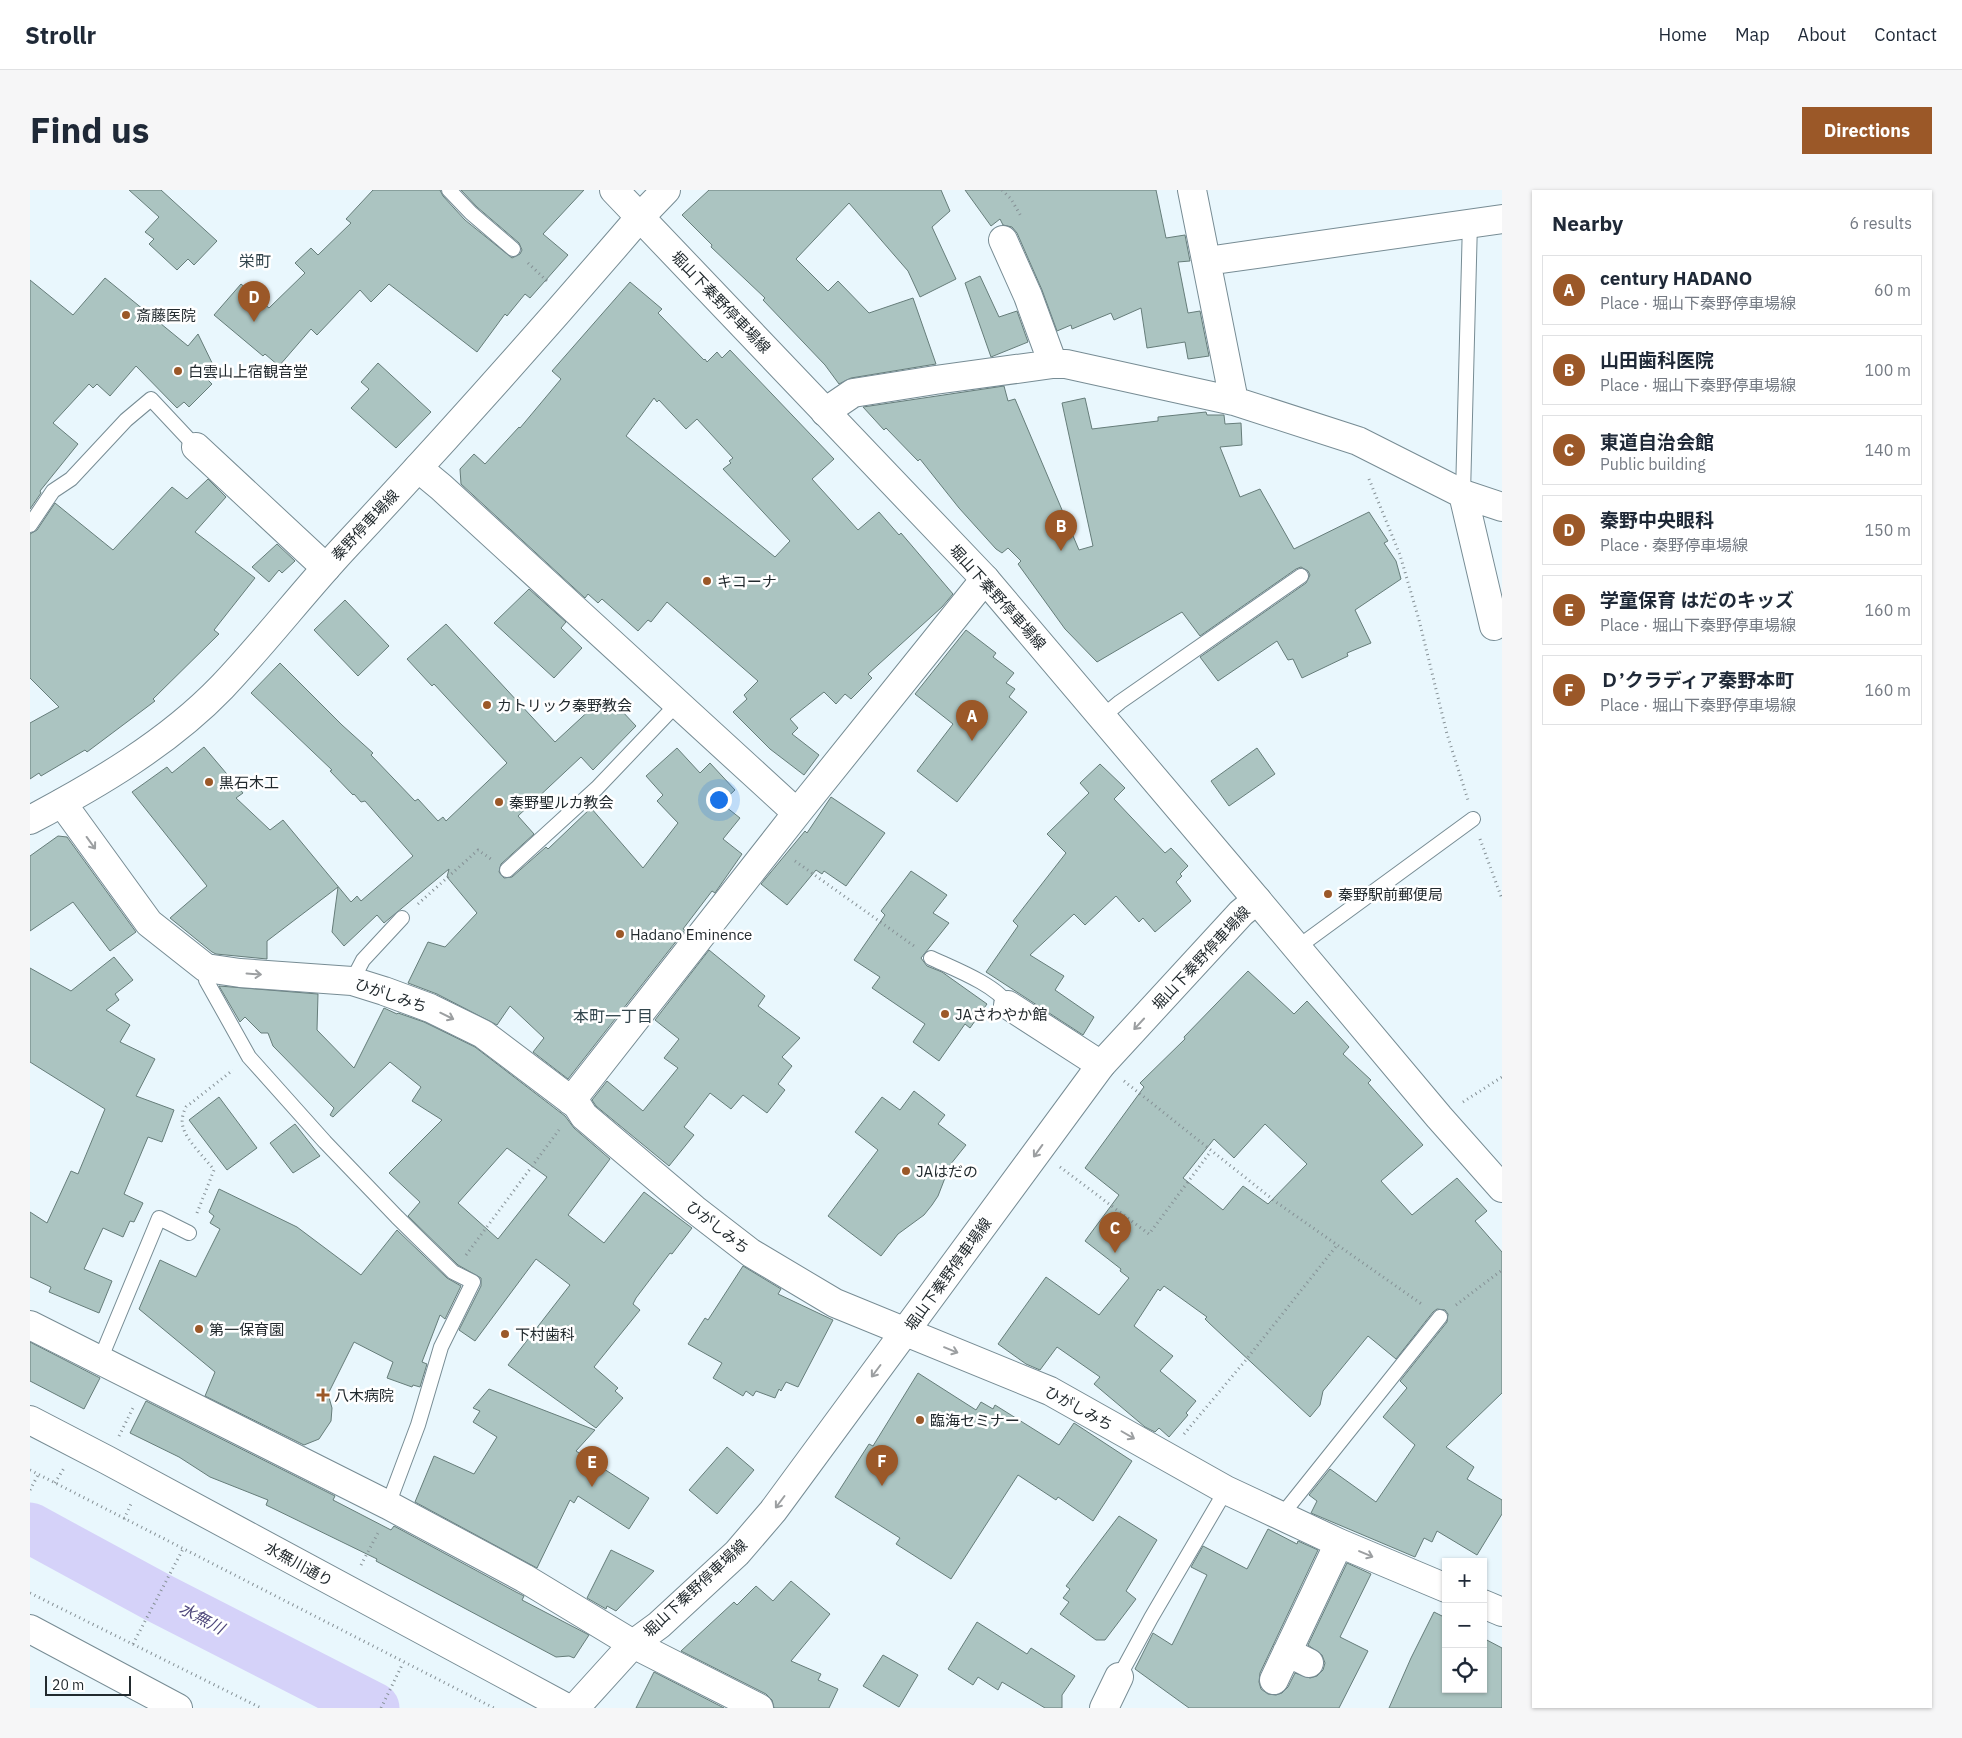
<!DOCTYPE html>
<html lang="en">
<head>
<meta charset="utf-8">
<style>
	body { margin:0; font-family:"IBM Plex Sans","Noto Sans JP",sans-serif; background:#f6f6f7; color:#1f2937 }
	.controls { position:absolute; right:15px; bottom:15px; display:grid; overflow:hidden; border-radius:0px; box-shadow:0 1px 4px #0004 }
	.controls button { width:45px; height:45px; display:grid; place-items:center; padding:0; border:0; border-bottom:1px solid #e0e1e3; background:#fff; color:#1f2937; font:25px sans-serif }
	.scale { position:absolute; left:15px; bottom:12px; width:86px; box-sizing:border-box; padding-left:5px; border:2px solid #222a2e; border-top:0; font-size:14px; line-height:18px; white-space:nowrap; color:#222a2e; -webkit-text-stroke:4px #fff; paint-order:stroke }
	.you { position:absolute; left:688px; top:609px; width:18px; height:18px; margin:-12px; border:4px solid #fff; border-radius:50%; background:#1a73e8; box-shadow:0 0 0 8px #1a73e833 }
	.badge { display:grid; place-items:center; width:32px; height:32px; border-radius:50%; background:#9b5828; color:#fff; font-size:16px; font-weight:700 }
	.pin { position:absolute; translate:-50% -41px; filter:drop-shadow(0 1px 2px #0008) }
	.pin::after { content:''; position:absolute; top:26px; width:18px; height:15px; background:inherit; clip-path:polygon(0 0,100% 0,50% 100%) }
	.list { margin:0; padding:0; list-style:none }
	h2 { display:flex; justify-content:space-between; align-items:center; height:65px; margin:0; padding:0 20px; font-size:21px }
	h2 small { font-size:16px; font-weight:400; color:#747a83 }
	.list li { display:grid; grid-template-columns:32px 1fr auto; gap:15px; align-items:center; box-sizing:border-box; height:70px; margin:0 10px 10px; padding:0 10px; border:1px solid #e0e1e3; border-radius:0px }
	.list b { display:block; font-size:19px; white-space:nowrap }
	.list p { margin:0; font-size:16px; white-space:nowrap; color:#747a83 }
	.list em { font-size:16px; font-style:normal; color:#747a83 }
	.icon { flex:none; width:28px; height:28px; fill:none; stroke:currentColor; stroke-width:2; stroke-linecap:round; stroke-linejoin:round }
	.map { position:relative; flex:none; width:1472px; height:1518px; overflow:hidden; border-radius:0px }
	header { display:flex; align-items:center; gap:30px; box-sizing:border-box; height:70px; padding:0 25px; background:#fff; border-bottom:1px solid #e0e1e3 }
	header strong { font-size:24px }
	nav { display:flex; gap:28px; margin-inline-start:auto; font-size:18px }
	.intro { display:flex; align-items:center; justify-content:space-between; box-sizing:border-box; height:120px; padding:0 30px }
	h1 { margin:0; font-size:35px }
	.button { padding:12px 22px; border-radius:0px; background:#9b5828; color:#fff; font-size:18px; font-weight:700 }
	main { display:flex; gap:30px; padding:0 30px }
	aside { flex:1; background:#fff; border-radius:0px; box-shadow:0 1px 4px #0004 }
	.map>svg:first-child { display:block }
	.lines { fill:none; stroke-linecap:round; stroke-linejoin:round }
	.river { stroke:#d5d2f9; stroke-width:51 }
	.building { fill:#abc4c1; stroke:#667d7a; fill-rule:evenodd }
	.service-casing { stroke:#778c94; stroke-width:16 }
	.minor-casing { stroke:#778c94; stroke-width:30 }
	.tertiary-casing { stroke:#778c94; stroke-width:30 }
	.secondary-casing { stroke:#778c94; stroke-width:30 }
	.path { stroke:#859095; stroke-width:3; stroke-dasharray:1 4; stroke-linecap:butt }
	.service { stroke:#fff; stroke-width:14 }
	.minor { stroke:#fff; stroke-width:28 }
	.tertiary { stroke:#fff; stroke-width:28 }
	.secondary { stroke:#fff; stroke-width:28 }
	.oneway { stroke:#9c9fa1 }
	.poi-dot { fill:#9b5828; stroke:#fff; stroke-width:2 }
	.labels { text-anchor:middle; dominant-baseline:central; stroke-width:5; stroke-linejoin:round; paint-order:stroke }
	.street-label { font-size:15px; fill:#222a2e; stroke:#fff }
	.poi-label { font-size:15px; fill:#222a2e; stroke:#fff; text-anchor:start }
	.neighbourhood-label { font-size:16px; fill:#33464d; stroke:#fff }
	.water-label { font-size:16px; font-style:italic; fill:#4e477b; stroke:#fff }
</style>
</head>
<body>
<header>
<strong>Strollr</strong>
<nav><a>Home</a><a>Map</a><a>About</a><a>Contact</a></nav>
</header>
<div class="intro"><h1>Find us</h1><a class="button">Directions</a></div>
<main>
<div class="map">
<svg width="1472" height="1518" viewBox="0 0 1472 1518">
	<rect width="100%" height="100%" fill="#e9f7fd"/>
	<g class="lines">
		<path class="river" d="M0,1338L127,1407L344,1518"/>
	</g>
	<path class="building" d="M99,0H131L187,51L164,75L158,69L147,80L119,54L124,49L115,42L129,27Z
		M343,0H410L413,6L435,30L482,68L490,64L492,60L489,53L447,17L431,0H554L513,44L538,65L500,108L495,104L477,126L475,124L447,162L359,94L341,112L330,100L287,145L281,139L249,176L235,164L233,166L184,125L211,94L239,118L275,83L265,73L281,58L288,65L321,33L316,29Z
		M679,0H911L920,21L902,37L926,89L890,107L878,81L819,13L766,69L798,101L808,91L839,123L883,108L906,174L821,188L809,194L795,175L733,110L735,108L681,57L682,55L652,25Z
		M935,0H1126L1136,48L1155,45L1160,71L1148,72L1158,123L1170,121L1179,166L1158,169L1155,152L1117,158L1111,118L1084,130L1081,123L1042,139L1041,135L1027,141L1012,100L987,43L982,37L973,35L970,29L961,36Z
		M950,86L969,127L987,121L998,152L961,167L935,93Z
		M75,88L158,156L168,144L185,179L173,185L182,194L159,217L154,212L147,218L106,176L80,206L67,194L63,198L59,194L23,233L48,254L10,301L11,303L0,319V90L43,125Z
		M600,92L632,119L628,123L674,170L675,169L677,172L687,162L692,168L700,160L804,269L782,289L828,340L849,322L869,345L871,343L923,404L912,417L838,484L842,488L821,509L815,504L806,514L794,502L760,529L768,538L762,544L789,565L774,585L740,559L703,522L717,509L714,505L728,491L637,412L621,432L618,430L608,441L572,409L568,413L558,404L555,408L431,294L430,279L444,264L455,274L489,237L490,238L531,189L522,181ZM624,208L627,212L629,210L656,239L667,229L703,268L699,271L701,273L693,279L760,351L745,367L596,246Z
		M348,173L401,222L366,258L321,218L339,199L331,192Z
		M974,196L978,211L985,209L1049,360L1063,356L1032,213L1055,208L1062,239L1128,231V227L1176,222L1177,225H1194L1195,234L1211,233L1212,255L1190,257L1210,307L1230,299L1264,359L1339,322L1358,351L1354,353L1366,371L1371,389L1325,420L1341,453L1317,463L1318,466L1272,488L1263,469L1258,470L1247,451L1188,491L1170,467L1276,393L1280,385L1278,381L1271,377L1266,379L1170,446L1152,422L1067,472L1035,439L988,374L991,371L978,358L972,363L966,359L929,318L890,269L888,271L856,238L854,240L833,217Z
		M178,289L196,307L165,342L225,388L184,440L189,444L123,509L125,511L57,562L55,560L11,586L9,583L0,589V533L29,517L0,488V344L7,340L25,313L83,360L142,297L157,309Z
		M247,354L265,371L252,383L249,380L239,392L222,377Z
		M499,399L536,432L531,438L552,458L524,488L464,433Z
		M315,410L359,456L328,486L284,440Z
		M416,434L525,552L564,516L568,520L577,512L587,522L590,519L606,536L563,580L551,567L488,626L504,644L471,674L469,682L474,688L482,687L516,657L518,659L561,618L613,678L648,633L627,611L633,605L616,586L647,558L670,583L680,573L705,600L691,613L710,628L693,649L712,664L687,700L685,703L682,701L653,739L655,740L538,889L503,862L514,848L480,816L467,835L407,804L378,793L398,752L415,757L447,723L417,687L419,679L354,733L347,725L314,756L302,742L308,697L237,751V769L186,764L182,762L140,728L177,696L102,602L137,577L142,583L174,557L213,603L206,608L240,640L253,630L321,712L327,706L331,711L383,666L335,611L331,612L324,604L323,605L300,581L302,580L221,503L250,473L312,535L343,563L341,565L385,611L388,609L408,631L413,627L416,631L477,573L404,494L402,496L377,469Z
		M936,440L966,463L963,467L984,483L976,493L985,499L979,507L997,522L927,612L887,581L923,534L885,504Z
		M1227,558L1245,584L1199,616L1181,591Z
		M1070,574L1095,598L1084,609L1135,663L1141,658L1158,676L1150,684L1152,686L1146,692L1161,711L1125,742L1113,728L1109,732L1086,706L1055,735L1044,724L1000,765L1034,786L1025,800L1064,827L1053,845L956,782L988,736L983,731L1036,663L1017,644L1059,603L1050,593Z
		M801,607L855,643L816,696L794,681L792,684L786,680L757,715L731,694L775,641L777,643Z
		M28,646L37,647L106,742L80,761L43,712L0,741V666Z
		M881,681L917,705L903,723L919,733L891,768L897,776L912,782L957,814L940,838L935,834L909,871L883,852L895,834L842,798L850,787L824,770L855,725L851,721Z
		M679,760L735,806L728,816L770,848L752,867L762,876L748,894L755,900L737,923L713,905L701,919L680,903L654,937L664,945L639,976L566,916L562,910L577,891L613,921L648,878L634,868L649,849L625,830Z
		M84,767L103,790L85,804L89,810L76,820L100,835L90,852L125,869L106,906L144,920L132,952L118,947L94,1004L113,1013L104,1032L100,1031L93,1047L73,1038L54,1079L82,1091L69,1123L19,1102L21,1097L0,1087V1022L17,1033L41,981L48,984L75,919L0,872V778L41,801Z
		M1218,781L1264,824L1277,811L1319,857L1313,864L1341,890L1338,893L1393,955L1351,991L1382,1025L1427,988L1457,1021L1445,1031L1472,1062V1203L1416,1257L1444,1277L1437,1289L1472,1310V1324L1447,1365L1407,1341L1402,1352L1394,1348L1385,1367L1281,1323L1287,1311L1279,1305L1300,1279L1346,1312L1385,1255L1353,1227L1377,1198L1370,1191L1417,1132L1418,1124L1415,1120L1407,1119L1403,1122L1366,1169L1338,1146L1293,1201L1290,1215L1280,1227L1179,1133L1175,1129L1177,1127L1134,1096L1130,1101L1128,1099L1104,1136L1143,1166L1130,1181L1166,1211L1156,1223L1158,1225L1139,1247L1129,1238L1125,1242L1115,1237L1064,1194L1070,1187L1027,1157L1010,1180L996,1174L968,1154L1016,1087L1069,1125L1099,1088L1090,1081L1091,1079L1055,1051L1089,1005L1055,978L1114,897L1110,893L1155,849L1154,847ZM1235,934L1277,974L1238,1014L1213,996L1193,1020L1153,988L1184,949L1204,968Z
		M189,796L288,804L287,840L324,878L354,818L367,824L368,823L394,832L445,857L535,926L544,938L580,969L538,1025L574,1053L614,1002L662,1038L642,1064L640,1063L606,1108L603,1114L610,1120L564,1177L588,1198L585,1201L593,1208L566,1238L478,1175L540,1095L506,1069L445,1151L429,1140L451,1096V1088L428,1075L378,1026L390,1012L359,983L412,930L382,911L391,897L360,872L303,927L300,925L304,918L243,856L238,843H231L215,827L210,832ZM477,958L517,987L468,1049L428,1013Z
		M884,901L915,925L908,934L936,955L920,975L908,1006L902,1015L894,1025L868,1044L851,1066L798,1026L848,960L825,942L852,907L870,920Z
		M189,907L227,958L197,980L159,930Z
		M265,934L290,966L263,983L240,953Z
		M189,999L267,1037L331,1085L367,1040L417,1088L431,1096L415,1129L410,1125L392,1172L397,1174L390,1197L383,1195L382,1197L357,1188L363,1172L324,1152L298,1204L302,1218L301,1231L289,1249L274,1255L175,1206L185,1182L109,1119L130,1070L166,1087L190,1039L180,1033L184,1026L179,1022Z
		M713,1076L751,1099L748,1104L803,1130L768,1197L756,1192L751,1201L749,1199L745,1208L726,1201L723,1206L716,1201L713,1206L683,1188L692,1173L658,1154L675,1128L678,1130Z
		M0,1152L70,1188L54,1219L0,1191Z
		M888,1183L946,1220L951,1212L963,1219L965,1215L1029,1255L1044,1233L1102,1271L1063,1331L1028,1307L1026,1310L988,1285L921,1389L866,1354L870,1348L805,1307L839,1254L843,1256Z
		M459,1199L565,1240L546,1261L619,1308L599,1339L548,1306L544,1313L540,1310L507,1378L385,1312L404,1266L444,1284L467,1247L443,1232L450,1221L443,1218Z
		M116,1211L305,1306L303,1310L361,1340L364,1336L486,1402L494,1406L492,1410L559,1445L544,1468L539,1466L526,1467L346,1371L347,1369L236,1315L238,1310L180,1287L149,1267L100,1243Z
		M697,1257L724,1280L687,1324L659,1300Z
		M1089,1326L1127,1350L1096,1401L1106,1409L1075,1450H1066L1030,1424L1039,1412L1033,1408L1040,1399L1036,1396Z
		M1238,1339L1267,1354L1268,1351L1288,1360L1230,1483L1229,1492L1231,1499L1238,1504L1246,1505L1252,1503L1258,1497L1265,1483L1280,1488L1287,1486L1293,1480L1295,1473L1292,1465L1278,1455L1317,1373L1341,1384L1310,1447L1338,1461L1309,1518H1159L1105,1479L1123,1443L1142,1455L1177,1385L1161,1377L1173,1356L1217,1379Z
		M581,1360L624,1381L586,1421L577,1416L576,1419L557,1408Z
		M761,1391L800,1424L761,1471L791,1484L788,1490L808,1499L799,1518H744L742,1510L736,1504L651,1461L704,1412L707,1415L726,1396L743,1411Z
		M1404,1422L1416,1428V1499H1453V1448L1472,1458V1518H1359L1381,1468Z
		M947,1432L997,1464L1001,1458L1045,1486L1032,1505V1518H1015L972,1492L968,1500L948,1487L943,1495L918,1479Z
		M853,1465L888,1485L869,1517L833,1496Z
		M624,1482L694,1518H606Z"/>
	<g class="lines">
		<defs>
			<path id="service" d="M419,0L441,23L483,59
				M1433,304L1440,32
				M0,335L23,301L41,289L96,230L121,209L166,257
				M1072,527L1090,512L1271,386
				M477,680L567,598L647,514
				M1268,757L1443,629
				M901,768C922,778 967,795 978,815
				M176,778V790L219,867L295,952L367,1027L423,1082L443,1092L411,1157L388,1235L358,1315
				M322,791L333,770L372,728
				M70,1170L129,1028L159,1043
				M1251,1326L1410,1127
				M1089,1487L1121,1428L1196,1300"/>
			<path id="minor" d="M1162,0L1204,211
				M973,50L998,106L1023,174
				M1177,71L1472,29
				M795,222L823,203L905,190L1023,174H1036L1204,211L1328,251L1433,304L1472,317
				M166,257L296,378
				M388,278L411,297L767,623
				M1433,304L1464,436
				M32,613L119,733L176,778L210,783L322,791L354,801L400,818L453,844L547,915L554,926L664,1019L721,1063L805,1113L1020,1201L1196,1300L1309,1353L1416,1398
				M978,815L1071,875
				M541,911L767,623L955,389
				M0,1135L358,1315L494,1388L603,1454L729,1518
				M1453,1414L1472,1422
				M1257,1462L1279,1473
				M1244,1490L1309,1353
				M1074,1518L1089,1487"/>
			<path id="tertiary" d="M1227,710L1409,927L1472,998
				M0,1230L77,1270L537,1518"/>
			<path id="secondary" d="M0,630C68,594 138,553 192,497C235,452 273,402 315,357C416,249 514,139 610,27L636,0
				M0,1439L148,1518
				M545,1518L603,1454L629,1435L707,1363L743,1321L1071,875L1211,723L1227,710L955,389L584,0"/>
		</defs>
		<use href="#service" class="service-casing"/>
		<use href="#minor" class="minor-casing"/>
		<use href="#tertiary" class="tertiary-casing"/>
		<use href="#secondary" class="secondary-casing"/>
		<path class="path" d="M972,0L981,9L992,28
			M498,73L517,91
			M1339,289L1370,365L1389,430L1417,544L1438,610
			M1450,649L1472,709
			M765,671L884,756
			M388,714L448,660L461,669
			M1094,891L1246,1012L1393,1115
			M1433,912L1472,887
			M1030,977L1119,1044L1181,961
			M167,1023L184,980C176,969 156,950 153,937C151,930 153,923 156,917L203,880
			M436,1065L529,940
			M1426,1115L1472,1080
			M1154,1244L1215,1171L1308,1054
			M89,1246L103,1218
			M0,1280L464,1518
			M25,1293L34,1278
			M0,1300L8,1285
			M94,1329L101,1314
			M331,1375L349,1341
			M0,1403L231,1518
			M103,1454L153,1359
			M351,1518L373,1473"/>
		<use href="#service" class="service"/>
		<use href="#minor" class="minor"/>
		<use href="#tertiary" class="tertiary"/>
		<use href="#secondary" class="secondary"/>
	</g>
	<defs><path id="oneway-shaft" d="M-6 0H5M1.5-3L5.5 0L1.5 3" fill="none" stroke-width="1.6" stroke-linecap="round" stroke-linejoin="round" transform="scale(1.25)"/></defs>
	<g class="oneway">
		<use href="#oneway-shaft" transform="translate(61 653) rotate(54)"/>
		<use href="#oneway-shaft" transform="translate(224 784) rotate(4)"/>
		<use href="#oneway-shaft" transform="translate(417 826) rotate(26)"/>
		<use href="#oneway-shaft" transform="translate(1109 834) rotate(133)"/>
		<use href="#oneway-shaft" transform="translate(1008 961) rotate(126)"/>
		<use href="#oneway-shaft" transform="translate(921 1160) rotate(22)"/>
		<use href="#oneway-shaft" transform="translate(846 1181) rotate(127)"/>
		<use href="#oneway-shaft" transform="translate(1098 1245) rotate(30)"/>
		<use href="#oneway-shaft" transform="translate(750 1312) rotate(127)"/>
		<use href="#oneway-shaft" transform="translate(1336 1364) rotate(23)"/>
	</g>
	<g class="poi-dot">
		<circle cx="96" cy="125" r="5"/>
		<circle cx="148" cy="181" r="5"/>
		<circle cx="677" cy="391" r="5"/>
		<circle cx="457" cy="515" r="5"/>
		<circle cx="179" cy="592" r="5"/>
		<circle cx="469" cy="612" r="5"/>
		<circle cx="1298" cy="704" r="5"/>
		<circle cx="590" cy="744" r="5"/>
		<circle cx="915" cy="824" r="5"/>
		<circle cx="876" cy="981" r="5"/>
		<circle cx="169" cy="1139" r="5"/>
		<circle cx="475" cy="1144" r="5"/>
		<path d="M290.5 1197.5h5v5h5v5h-5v5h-5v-5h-5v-5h5z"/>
		<circle cx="890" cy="1230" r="5"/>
	</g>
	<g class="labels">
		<g class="street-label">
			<text transform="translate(691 112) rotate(46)">堀山下秦野停車場線</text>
			<text transform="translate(335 335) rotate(-47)">秦野停車場線</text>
			<text transform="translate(968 407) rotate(48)">堀山下秦野停車場線</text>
			<text transform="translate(1171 768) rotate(-47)">堀山下秦野停車場線</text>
			<text transform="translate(361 805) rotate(19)">ひがしみち</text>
			<text transform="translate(688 1037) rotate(38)">ひがしみち</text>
			<text transform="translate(918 1084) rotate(-54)">堀山下秦野停車場線</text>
			<text transform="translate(1049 1218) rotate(29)">ひがしみち</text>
			<text transform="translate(269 1374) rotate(29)">水無川通り</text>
			<text transform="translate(665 1398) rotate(-43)">堀山下秦野停車場線</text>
		</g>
		<g class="poi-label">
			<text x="106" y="125">斎藤医院</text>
			<text x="158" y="181">白雲山上宿観音堂</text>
			<text x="687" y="391">キコーナ</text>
			<text x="467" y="515">カトリック秦野教会</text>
			<text x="189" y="592">黒石木工</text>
			<text x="479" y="612">秦野聖ルカ教会</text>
			<text x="1308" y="704">秦野駅前郵便局</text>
			<text x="600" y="744">Hadano Eminence</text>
			<text x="925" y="824">JAさわやか館</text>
			<text x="886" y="981">JAはだの</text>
			<text x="179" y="1139">第一保育園</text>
			<text x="485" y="1144">下村歯科</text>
			<text x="304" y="1205">八木病院</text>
			<text x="900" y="1230">臨海セミナー</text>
		</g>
		<g class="neighbourhood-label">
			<text x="225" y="71">栄町</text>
			<text x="583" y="826">本町一丁目</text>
		</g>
		<g class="water-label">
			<text transform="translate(172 1428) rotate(28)">水無川</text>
		</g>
	</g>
</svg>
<div class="controls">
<button>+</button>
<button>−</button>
<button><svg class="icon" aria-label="locate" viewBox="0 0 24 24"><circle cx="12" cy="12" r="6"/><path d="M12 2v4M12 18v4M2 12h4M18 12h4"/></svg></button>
</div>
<div class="scale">20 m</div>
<div class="you"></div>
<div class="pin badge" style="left:942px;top:551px">A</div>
<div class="pin badge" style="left:1031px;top:361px">B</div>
<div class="pin badge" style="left:1085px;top:1063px">C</div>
<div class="pin badge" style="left:224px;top:132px">D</div>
<div class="pin badge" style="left:562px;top:1297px">E</div>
<div class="pin badge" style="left:852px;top:1296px">F</div>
</div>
<aside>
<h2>Nearby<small>6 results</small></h2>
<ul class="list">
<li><span class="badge">A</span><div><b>century HADANO</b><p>Place · 堀山下秦野停車場線</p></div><em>60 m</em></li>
<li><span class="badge">B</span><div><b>山田歯科医院</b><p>Place · 堀山下秦野停車場線</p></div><em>100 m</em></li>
<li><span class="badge">C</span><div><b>東道自治会館</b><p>Public building</p></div><em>140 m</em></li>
<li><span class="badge">D</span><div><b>秦野中央眼科</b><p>Place · 秦野停車場線</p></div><em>150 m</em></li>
<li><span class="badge">E</span><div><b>学童保育 はだのキッズ</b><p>Place · 堀山下秦野停車場線</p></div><em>160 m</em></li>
<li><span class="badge">F</span><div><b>Ｄ’クラディア秦野本町</b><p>Place · 堀山下秦野停車場線</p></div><em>160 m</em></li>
</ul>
</aside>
</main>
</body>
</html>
